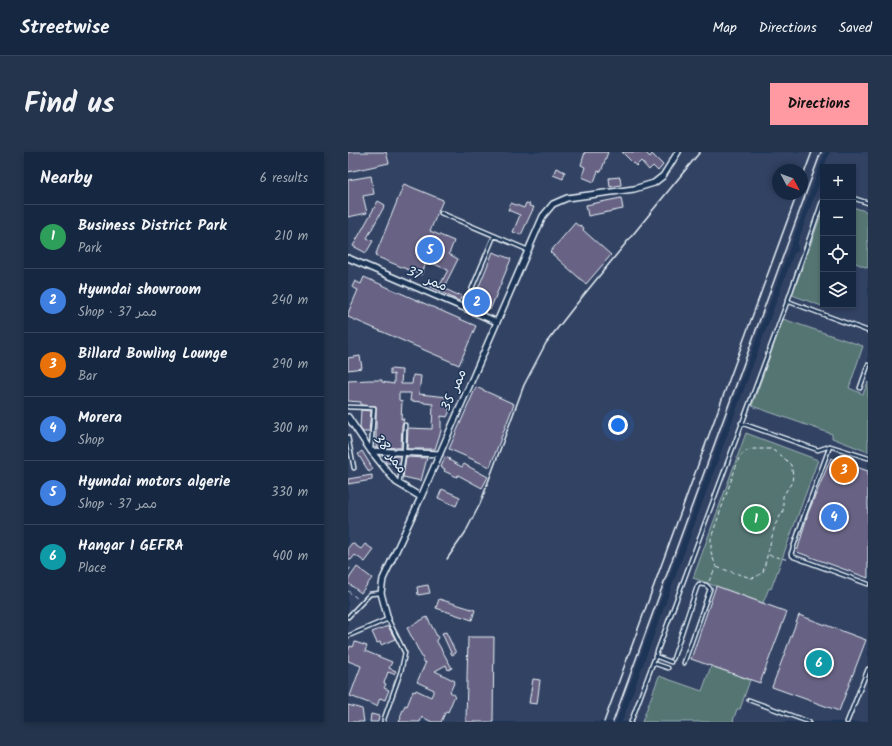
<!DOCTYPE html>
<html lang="en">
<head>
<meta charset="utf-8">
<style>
	body { margin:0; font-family:Kalam,"Playpen Sans Arabic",sans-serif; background:#23344c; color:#f1f3f6 }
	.controls { position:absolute; right:12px; top:12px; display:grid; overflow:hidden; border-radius:0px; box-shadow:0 2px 6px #0003 }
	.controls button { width:36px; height:36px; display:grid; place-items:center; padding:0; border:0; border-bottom:1px solid #35445a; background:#162841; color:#f1f3f6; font:20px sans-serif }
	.compass { position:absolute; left:424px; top:12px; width:36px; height:36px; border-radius:50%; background:#162841; box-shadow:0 2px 6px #0003; rotate:131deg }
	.you { position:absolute; left:270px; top:273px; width:14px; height:14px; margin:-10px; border:3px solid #fff; border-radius:50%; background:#1a73e8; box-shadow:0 0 0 6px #1a73e833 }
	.badge { display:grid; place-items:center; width:26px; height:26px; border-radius:50%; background:#ff9aa2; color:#fff; font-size:13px; font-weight:700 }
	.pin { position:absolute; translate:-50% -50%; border:2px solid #fff; box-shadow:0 1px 4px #0006 }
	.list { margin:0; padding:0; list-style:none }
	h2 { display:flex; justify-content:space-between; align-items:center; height:52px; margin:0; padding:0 16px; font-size:17px }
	h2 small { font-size:13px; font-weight:400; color:#9ea6b1 }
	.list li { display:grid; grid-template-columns:26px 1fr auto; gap:12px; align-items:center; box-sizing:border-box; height:64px; padding:0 16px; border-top:1px solid #35445a }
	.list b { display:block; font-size:15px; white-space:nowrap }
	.list p { margin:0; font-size:13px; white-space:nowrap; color:#9ea6b1 }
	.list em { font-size:13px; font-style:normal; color:#9ea6b1 }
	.icon { flex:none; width:22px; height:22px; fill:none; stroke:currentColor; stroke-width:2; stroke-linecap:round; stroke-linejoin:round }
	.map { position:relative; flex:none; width:520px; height:570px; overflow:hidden; border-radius:0px }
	header { display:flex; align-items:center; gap:24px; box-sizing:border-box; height:56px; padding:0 20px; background:#162841; border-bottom:1px solid #35445a }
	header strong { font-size:19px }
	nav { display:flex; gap:22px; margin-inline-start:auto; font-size:14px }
	.intro { display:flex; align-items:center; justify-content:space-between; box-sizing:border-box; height:96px; padding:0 24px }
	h1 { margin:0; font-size:28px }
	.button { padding:10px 18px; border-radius:0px; background:#ff9aa2; color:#111; font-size:14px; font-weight:700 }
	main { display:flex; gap:24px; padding:0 24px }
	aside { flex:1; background:#162841; border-radius:0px; box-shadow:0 2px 6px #0003 }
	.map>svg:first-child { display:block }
	.built { fill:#334364; fill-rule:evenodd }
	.green { fill:#547473; stroke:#9eb2b6 }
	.building { fill:#676484; stroke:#e8f1f8 }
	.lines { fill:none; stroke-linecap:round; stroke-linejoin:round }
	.lane-casing { stroke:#e8f1f8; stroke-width:5.5 }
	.street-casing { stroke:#e8f1f8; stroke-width:8 }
	.path { stroke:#e8f1f8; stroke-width:1; stroke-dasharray:4 3; stroke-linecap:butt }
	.lane { stroke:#1d3557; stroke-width:2.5 }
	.street { stroke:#1d3557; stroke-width:5 }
	.rail { stroke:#e8f1f8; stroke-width:1.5 }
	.labels { text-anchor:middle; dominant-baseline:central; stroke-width:3; stroke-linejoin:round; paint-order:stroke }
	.street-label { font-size:14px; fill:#e8f1f8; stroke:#1d3557 }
</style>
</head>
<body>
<header>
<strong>Streetwise</strong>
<nav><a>Map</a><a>Directions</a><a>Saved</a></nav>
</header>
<div class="intro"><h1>Find us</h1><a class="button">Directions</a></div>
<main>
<aside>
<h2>Nearby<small>6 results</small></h2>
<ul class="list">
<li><span class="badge" style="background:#2e9e5b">1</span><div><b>Business District Park</b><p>Park</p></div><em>210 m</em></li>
<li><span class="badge" style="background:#3f7fe0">2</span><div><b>Hyundai showroom</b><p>Shop · ممر 37</p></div><em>240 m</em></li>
<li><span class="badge" style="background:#e8710a">3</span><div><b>Billard Bowling Lounge</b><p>Bar</p></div><em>290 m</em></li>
<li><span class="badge" style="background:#3f7fe0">4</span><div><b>Morera</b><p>Shop</p></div><em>300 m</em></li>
<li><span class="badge" style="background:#3f7fe0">5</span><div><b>Hyundai motors algerie</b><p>Shop · ممر 37</p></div><em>330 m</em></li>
<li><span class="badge" style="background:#0f9aa8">6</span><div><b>Hangar 1 GEFRA</b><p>Place</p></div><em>400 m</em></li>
</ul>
</aside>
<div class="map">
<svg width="520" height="570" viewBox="0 0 520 570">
	<rect width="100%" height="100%" fill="#1d3557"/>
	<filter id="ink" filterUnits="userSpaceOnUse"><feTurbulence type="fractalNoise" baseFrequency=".025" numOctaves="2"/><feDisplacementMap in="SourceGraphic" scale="8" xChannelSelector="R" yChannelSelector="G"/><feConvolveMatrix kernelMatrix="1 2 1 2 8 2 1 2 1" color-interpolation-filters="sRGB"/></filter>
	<g filter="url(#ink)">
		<path class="built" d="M0,0H477L268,570H0ZM430,18H454V42H430Z
			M482,0H520V570H274L446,101L449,100L450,97L449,92L471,32V28L475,18V153H505V15H476Z"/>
		<path class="green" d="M505,55L520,60V116L505,110Z
			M475,58V153H480L479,156L444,143Z
			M435,167L515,194L501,236L515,242L520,230V300L484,286V282L404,254Z
			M398,281L470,308L423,437L421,436L415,451L345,426Z
			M363,514L402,528L392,557H389L385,569L387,570H294L311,524L354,539Z"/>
		<path class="building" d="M0,0H38L41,11L0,20Z
			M237,0H260L253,20L250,19L246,30L234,25L237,15L233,13Z
			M274,0H297L302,5L304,2L315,13L310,19L305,14L301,18L293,9L288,14Z
			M208,16L217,20L215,27L205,23Z
			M23,24L26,42L15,44L19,61L0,65V28Z
			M272,25L273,33L262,35L261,26Z
			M56,32L95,48L82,79L106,89L101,102L110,107L96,135L98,136L97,137L110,143V142L114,144L111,149L83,135L85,130L92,133L100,118L79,109L73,123L27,104Z
			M273,46L275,57L240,64L238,53Z
			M30,49L37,53L19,86L25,89L18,101L5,94Z
			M163,51L176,56L178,51L182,52L181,54L186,55L173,83L165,80L172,63L160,58Z
			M227,71L231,74L232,73L236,76L235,78L263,103L238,132L202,100Z
			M145,100L163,107L142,158L124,151Z
			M16,125L128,174L111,213L0,165V161L10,138L4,135L7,129L13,132Z
			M12,204L14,216L0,218V206Z
			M42,217L54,218L53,232H64L65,223L73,224L71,242L100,245L99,256H102L101,261L99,265L93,264V279L87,297H59L60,276L84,277L85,252L76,251V250L62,249L63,241H51V248L54,249L53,267H56L54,273L53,296L28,295V254L13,253V250L0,249V229L22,228H34V230L46,232V222L42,223Z
			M128,235L166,252L142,315L101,297Z
			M13,258L23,259L21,280H15L12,276Z
			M14,299L25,317L21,320L10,302Z
			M37,304H53L52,311H38Z
			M58,305L79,306L73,329L55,325Z
			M97,305L102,307L101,308L114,315L116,312L140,325L134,336L110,323L109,325L96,319L97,317L93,315Z
			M483,306L520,319V426L449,400L460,361Z
			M24,323V328L0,332V327Z
			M94,337L112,345L108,354L90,346Z
			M4,391L13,397L17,392L26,398L17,410L7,403L3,408L0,406V396Z
			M9,415L24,426L13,441L0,431V428Z
			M80,433L82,441L70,443L69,435Z
			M368,434L439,460L412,531L343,507Z
			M91,447L127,458L124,468L88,456Z
			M451,463L518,488L491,559L424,535Z
			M79,465L90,486L88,488L104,516L100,518L98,513L87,519L107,529L102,540L107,543L100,560L98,559L93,570H84L74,565L72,570H51L53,566L52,565L57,553L59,554L65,539L67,540L68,538L83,545L86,538L69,530L78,510L77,511L59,476Z
			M40,474L47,487L33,493L32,490L29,491L24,480Z
			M98,480L108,501L104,503L94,481Z
			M120,485H146L145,570H118Z
			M7,490L19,494L17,499L44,510L41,516L48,519L46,522L40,520L36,531L38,532L36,536L41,538L37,548L32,546L29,554L2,544L13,514L0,509V500L2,494L5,495Z
			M185,527L192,528L189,552L181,551Z
			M0,553L14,557L16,570H0Z
			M23,562L31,564L30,570H22Z"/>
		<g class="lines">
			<defs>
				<path id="lane" d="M505,46L520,51
					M93,61L180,98
					M439,149L520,179
					M116,155L146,84
					M512,236L520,213
					M0,255L26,256L23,297
					M393,271L470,298L482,294L520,306
					M0,285L6,316
					M482,294L456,364L443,402L446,405L520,432
					M51,332L56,301L57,273
					M0,465L22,442L33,441
					M0,484L40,467L57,501L53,519L36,567V570
					M307,504L323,510
					M325,507L349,435L351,432L358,433L362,437L336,511
					M305,511L320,516
					M401,548L461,570
					M283,570L441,145L475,47
					M499,570L520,517"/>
				<path id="street" d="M0,106L149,170
					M0,265L23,299L48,330L73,345
					M23,299L92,302
					M40,467L33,441L35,427L73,345L195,64L205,52L219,46L286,37L306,31L315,24L330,0"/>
			</defs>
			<use href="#lane" class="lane-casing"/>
			<use href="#street" class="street-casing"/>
			<path class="path" d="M421,403L441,408
				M0,419L3,415
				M361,429L368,415L363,400V386L391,306L396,300L405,297H423L434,304L443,313L445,323L444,330L435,344V359L427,373L415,420L408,425L403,426L368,415
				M0,439L10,447"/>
			<use href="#lane" class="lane"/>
			<use href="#street" class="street"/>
			<path class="rail" d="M454,27L464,0
				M99,407L117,381L132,352L176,233L198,191L226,155L352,0
				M256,570L449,42
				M265,570L473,0"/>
		</g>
	</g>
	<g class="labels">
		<g class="street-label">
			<text transform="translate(79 127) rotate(23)">ممر 37</text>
			<text transform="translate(106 238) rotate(-67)">ممر 35</text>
			<text transform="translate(42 302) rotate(52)">ممر 38</text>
		</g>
	</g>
</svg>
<div class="controls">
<button>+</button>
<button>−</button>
<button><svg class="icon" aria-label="locate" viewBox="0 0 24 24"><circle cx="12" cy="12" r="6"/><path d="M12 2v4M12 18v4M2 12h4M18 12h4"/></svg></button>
<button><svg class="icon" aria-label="layers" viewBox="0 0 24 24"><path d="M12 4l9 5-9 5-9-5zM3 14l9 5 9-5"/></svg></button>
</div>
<svg class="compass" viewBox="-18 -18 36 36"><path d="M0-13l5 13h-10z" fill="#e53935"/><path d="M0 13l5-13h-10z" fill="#9ea6b1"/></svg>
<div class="you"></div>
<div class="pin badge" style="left:408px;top:367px;background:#2e9e5b">1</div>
<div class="pin badge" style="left:129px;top:150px;background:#3f7fe0">2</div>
<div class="pin badge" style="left:496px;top:318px;background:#e8710a">3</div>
<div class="pin badge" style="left:486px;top:365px;background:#3f7fe0">4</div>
<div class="pin badge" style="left:82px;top:98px;background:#3f7fe0">5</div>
<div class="pin badge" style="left:471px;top:511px;background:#0f9aa8">6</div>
</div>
</main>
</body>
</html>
